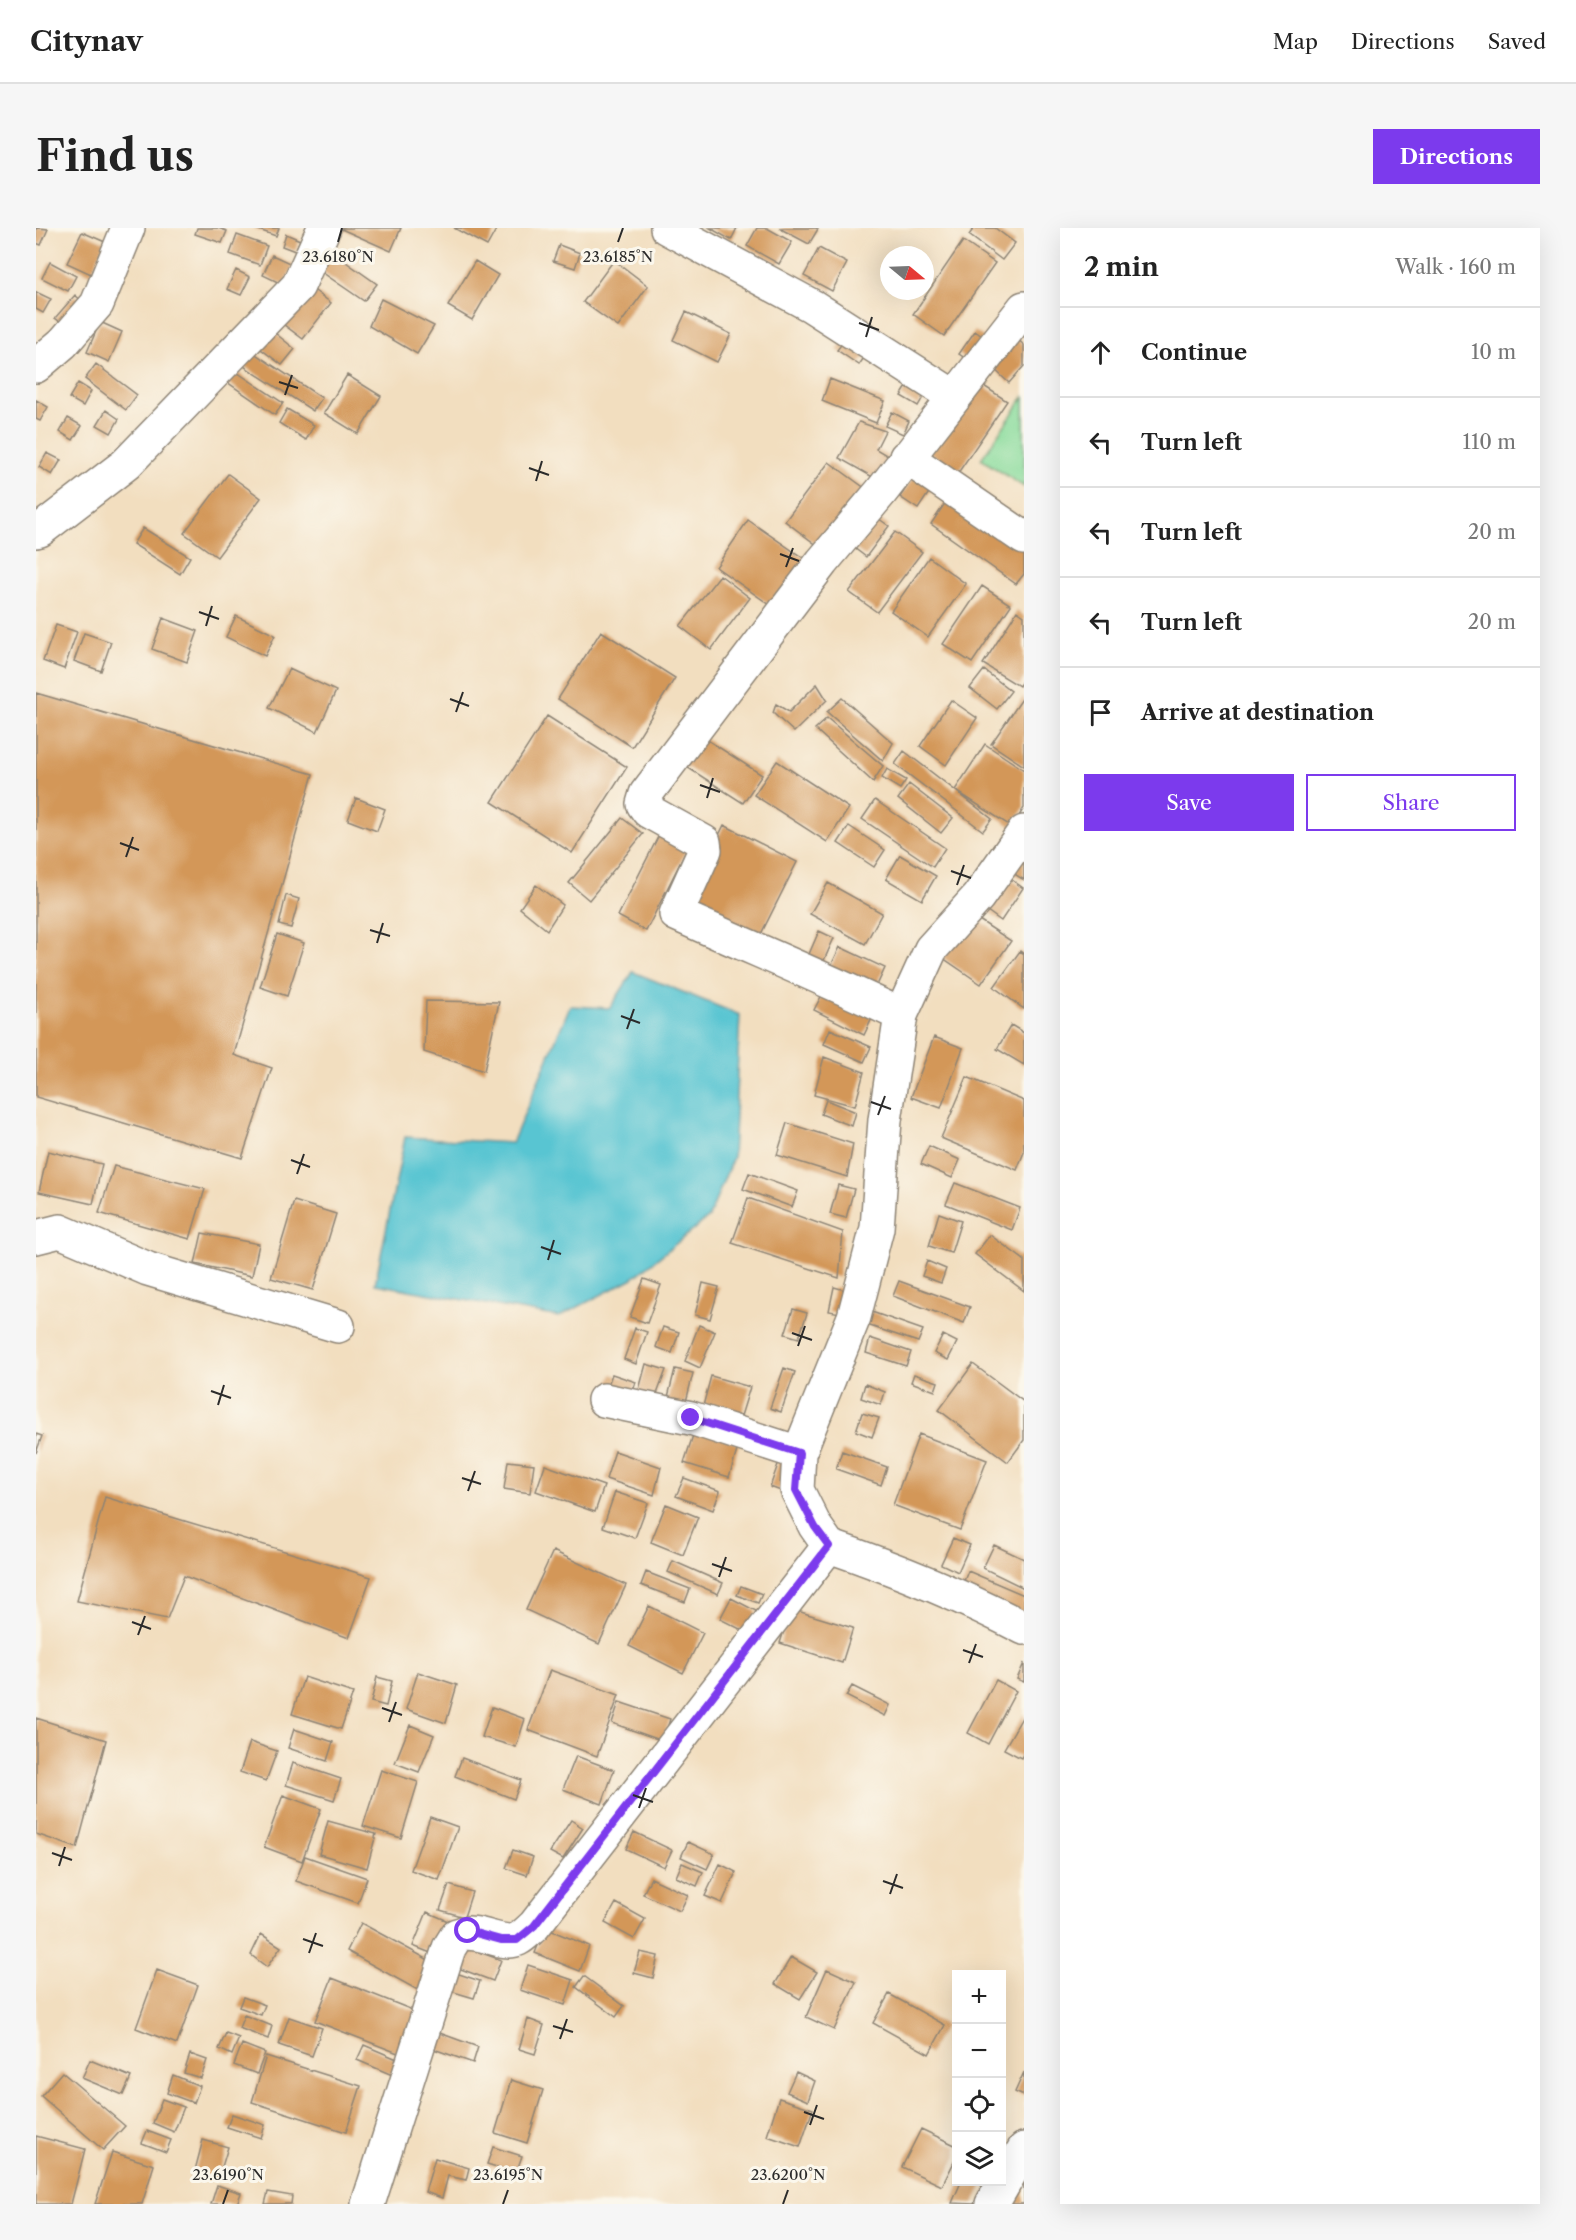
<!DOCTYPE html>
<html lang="en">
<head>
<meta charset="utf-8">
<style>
	body { margin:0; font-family:"Libre Caslon Text",serif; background:#f6f6f6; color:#222 }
	.controls { position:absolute; right:18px; bottom:18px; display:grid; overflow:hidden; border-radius:0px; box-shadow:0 6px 24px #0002 }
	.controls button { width:54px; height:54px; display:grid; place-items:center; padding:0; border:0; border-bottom:2px solid #e0e0e0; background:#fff; color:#222; font:30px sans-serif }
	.compass { position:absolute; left:844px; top:18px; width:54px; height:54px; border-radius:50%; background:#fff; box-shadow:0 6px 24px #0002; rotate:109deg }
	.stop { position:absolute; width:18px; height:18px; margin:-14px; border:4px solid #7c3aed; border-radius:50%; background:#fff }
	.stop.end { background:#7c3aed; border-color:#fff; box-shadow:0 2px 6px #0008 }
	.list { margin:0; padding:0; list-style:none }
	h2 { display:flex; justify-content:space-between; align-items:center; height:78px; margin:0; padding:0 24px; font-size:26px }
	h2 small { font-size:20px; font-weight:400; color:#767676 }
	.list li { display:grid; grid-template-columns:39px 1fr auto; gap:18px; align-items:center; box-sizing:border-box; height:90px; padding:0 24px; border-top:2px solid #e0e0e0 }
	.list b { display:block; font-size:22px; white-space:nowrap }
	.list em { font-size:20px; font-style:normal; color:#767676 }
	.actions { display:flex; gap:12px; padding:18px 24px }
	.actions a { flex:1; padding:14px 0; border:2px solid #7c3aed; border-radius:0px; text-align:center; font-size:21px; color:#7c3aed }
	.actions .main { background:#7c3aed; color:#fff }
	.icon { flex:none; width:33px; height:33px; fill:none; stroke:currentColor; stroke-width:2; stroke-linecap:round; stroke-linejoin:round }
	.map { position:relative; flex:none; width:988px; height:1976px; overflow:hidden; border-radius:0px }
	header { display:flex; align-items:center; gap:36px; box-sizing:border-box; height:84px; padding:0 30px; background:#fff; border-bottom:2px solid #e0e0e0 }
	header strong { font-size:28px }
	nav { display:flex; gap:33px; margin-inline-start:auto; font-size:21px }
	.intro { display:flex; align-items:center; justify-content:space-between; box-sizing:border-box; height:144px; padding:0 36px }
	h1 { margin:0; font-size:42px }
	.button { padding:15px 27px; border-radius:0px; background:#7c3aed; color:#fff; font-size:21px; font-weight:700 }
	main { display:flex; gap:36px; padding:0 36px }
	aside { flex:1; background:#fff; border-radius:0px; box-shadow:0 6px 24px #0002 }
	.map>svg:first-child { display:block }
	.green { fill:#89db9b; stroke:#5a8363; stroke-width:1.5 }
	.water { fill:#59c5d2; stroke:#42787e; stroke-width:1.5 }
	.building { fill:#d39758 }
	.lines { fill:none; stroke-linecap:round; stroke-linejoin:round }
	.street-casing { stroke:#8e8475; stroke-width:36 }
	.street { stroke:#fff; stroke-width:33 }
	.route { stroke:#7c3aed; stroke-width:8 }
	.ticks { fill:none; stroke:#2b2b2b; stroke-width:2 }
	.ticks-label { font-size:15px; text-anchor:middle; fill:#2b2b2b; stroke:#fbf7ec; stroke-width:6; stroke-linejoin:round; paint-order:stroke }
</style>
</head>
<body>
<header>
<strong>Citynav</strong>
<nav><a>Map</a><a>Directions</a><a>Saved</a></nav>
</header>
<div class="intro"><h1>Find us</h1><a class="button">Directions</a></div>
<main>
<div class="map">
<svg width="988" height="1976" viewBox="0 0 988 1976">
	<rect width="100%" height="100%" fill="#fbf7ec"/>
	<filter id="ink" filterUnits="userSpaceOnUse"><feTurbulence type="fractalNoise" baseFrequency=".0167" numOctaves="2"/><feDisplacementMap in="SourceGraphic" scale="12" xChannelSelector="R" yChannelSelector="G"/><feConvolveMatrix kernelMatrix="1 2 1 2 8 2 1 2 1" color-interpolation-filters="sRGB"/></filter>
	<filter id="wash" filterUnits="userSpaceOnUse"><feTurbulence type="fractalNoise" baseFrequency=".008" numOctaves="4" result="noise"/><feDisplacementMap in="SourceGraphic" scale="24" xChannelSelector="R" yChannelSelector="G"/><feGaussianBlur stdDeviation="1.35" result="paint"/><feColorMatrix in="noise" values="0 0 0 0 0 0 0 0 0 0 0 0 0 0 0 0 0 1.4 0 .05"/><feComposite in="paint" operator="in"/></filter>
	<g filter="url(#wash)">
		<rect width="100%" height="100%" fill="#f2debf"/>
		<path class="green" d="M988,169V259L945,231Z"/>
		<path class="water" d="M597,744L704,787L697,929L673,989L597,1050L523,1089L339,1056L369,909L476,915L534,778L574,780Z"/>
		<g id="blocks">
			<path class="building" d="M0,0L12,1L5,17L0,15Z
				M161,0H182L191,3L186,15L159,6Z
				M217,0H243L240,8Z
				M303,0H365L355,23Z
				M418,0H461L451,18Z
				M674,0H701L695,12Z
				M721,0H731L756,14L743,36L711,18Z
				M743,0H780L782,1L773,16Z
				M938,0H959L979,15L966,32L933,7Z
				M46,4L69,14L55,46L31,35Z
				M250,6L264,12L259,23L246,18Z
				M201,7L231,18L224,37L194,26Z
				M927,13L959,35L908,108L877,86Z
				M523,17L544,25L539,40L517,33Z
				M290,20L341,56L328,73L277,38Z
				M783,20L811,35L796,63L768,48Z
				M236,27L258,37L248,57L227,47Z
				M578,32L612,58L582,99L547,74Z
				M439,33L462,47L436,92L412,78Z
				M14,34L40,48L32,63L6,50Z
				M200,42L214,49L205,67L191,61Z
				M275,60L295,75L267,111L247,96Z
				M0,64L15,71L7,85L0,81Z
				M39,67L48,75L30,98L19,90Z
				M345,71L398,98L381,126L333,98Z
				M650,84L695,106L681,134L637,112Z
				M64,94L86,104L73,134L51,124Z
				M234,101L259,121L246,137L221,118Z
				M939,103L950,111L935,134L923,126Z
				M979,109L988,117V138L973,155L954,137Z
				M810,110L832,124L823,137L801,122Z
				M209,119L286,170L277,183L200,133Z
				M60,136L101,167L90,182L49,151Z
				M196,141L247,175L239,187L188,152Z
				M311,147L345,168L322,206L288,185Z
				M794,151L849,173L840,195L786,173Z
				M937,151L971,173L922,245L890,222Z
				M874,154L890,164L882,178L865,168Z
				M42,155L55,163L47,178L33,170Z
				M0,172L12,179L4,193L0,191Z
				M251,181L278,197L270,212L243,195Z
				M70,182L83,191L75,205L61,197Z
				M856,184L873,193L867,206L849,198Z
				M32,190L46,198L37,212L24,204Z
				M823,194L849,203L840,221L852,228L840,251L803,230Z
				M11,225L25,232L16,247L3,239Z
				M793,234L830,261L786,321L749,293Z
				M880,245L898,257L882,281L864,269Z
				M192,246L225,270L181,329L148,305Z
				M916,265L988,316V346L980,356L895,296Z
				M836,286L853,298L830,329L813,316Z
				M712,292L770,332L737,379L680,339Z
				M107,300L154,329L144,346L97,316Z
				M859,304L886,324L841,384L813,364Z
				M893,329L930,356L892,409L855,383Z
				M684,347L714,370L675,422L644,398Z
				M946,358L975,377L936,435L907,416Z
				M981,383L988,388V450L983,458L947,436Z
				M200,388L239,407L229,428L190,409Z
				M127,390L162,403L151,434L116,421Z
				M20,397L41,404L28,441L7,433Z
				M565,403L639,450L596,519L522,471Z
				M48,405L75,414L65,443L38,433Z
				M253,441L300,463L281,504L233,480Z
				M948,442L975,463L961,481L934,460Z
				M781,456L791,472L758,504L737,485L740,476L753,484Z
				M0,465L277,546L198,827L236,840L206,930L0,869Z
				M988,468V538L955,516Z
				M806,470L857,515L847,533L791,484Z
				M915,472L941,490L910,537L884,518Z
				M511,488L591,539L536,625L456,574Z
				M791,490L847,538L837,554L779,501Z
				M662,506L726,547L707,575L643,534Z
				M949,516L988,542V580L976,599L919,562Z
				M868,523L956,591L947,603L859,536Z
				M741,533L813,580L791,614L718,567Z
				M851,541L870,552L864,561L846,550Z
				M873,556L917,590L905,605L862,571Z
				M320,570L349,581L341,603L312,592Z
				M839,572L909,620L897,639L826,591Z
				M586,590L607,606L553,672L533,655Z
				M688,597L761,634L722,712L649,676Z
				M813,598L849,622L838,639L802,615Z
				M623,607L651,621L610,703L582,688Z
				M988,610V652L969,640Z
				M864,627L900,648L886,672L850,651Z
				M965,644L987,660L965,693L943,677Z
				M792,655L846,685L829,716L774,686Z
				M500,657L527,677L511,702L484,680Z
				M250,667L263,671L255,700L243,697Z
				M937,688L975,713L945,756L907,730Z
				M783,703L798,710L785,739L770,733Z
				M241,706L268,715L251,768L224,759Z
				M804,719L849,740L837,766L792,744Z
				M984,723L988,726V781L958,759Z
				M788,763L837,788L828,807L778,782Z
				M390,773L463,774L448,843L388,824Z
				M975,797L988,805V837L961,821Z
				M794,801L835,819L828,834L788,816Z
				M898,809L927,820L905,880L875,869Z
				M788,829L828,844L819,878L778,867Z
				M931,849L988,873V924L981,942L905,910Z
				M790,872L820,884L816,898L785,886Z
				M751,895L817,916L811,949L741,927Z
				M893,918L924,932L916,950L885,936Z
				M12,923L66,936L57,976L3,964Z
				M78,938L169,961L154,1011L63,985Z
				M713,945L762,963L756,979L707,961Z
				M919,955L984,980L976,1002L910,976Z
				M802,957L818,961L810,990L794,986Z
				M712,970L807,1004L803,1050L696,1015Z
				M258,973L300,986L277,1062L235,1050Z
				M903,985L925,993L915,1025L893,1018Z
				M166,1005L223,1016L216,1048L159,1036Z
				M954,1007L988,1032V1063L939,1026Z
				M891,1033L910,1041L905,1055L886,1048Z
				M608,1051L625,1057L611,1095L594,1089Z
				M863,1053L934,1079L928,1095L857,1068Z
				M667,1055L683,1059L674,1091L659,1087Z
				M798,1059L809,1062L804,1085L793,1083Z
				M757,1081L771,1085L763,1110L749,1106Z
				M833,1083L887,1102L882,1114L828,1096Z
				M663,1097L679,1104L664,1140L649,1133Z
				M627,1099L643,1104L636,1125L620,1119Z
				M599,1100L611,1104L600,1136L588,1131Z
				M907,1107L921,1114L912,1132L898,1125Z
				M834,1110L875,1124L870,1138L830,1125Z
				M610,1136L630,1142L618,1174L601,1169Z
				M937,1136L988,1174V1212L972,1234L903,1182Z
				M748,1140L759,1144L745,1184L734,1180Z
				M639,1141L657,1145L649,1178L631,1173Z
				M576,1146L600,1154L595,1169L571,1160Z
				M878,1146L902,1154L899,1163L875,1154Z
				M675,1148L714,1159L705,1188L667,1178Z
				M829,1156L849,1164L845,1177L825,1170Z
				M826,1185L843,1190L836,1209L820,1203Z
				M659,1201L703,1216L693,1249L648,1235Z
				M0,1206L6,1208L0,1225Z
				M883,1206L951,1232L924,1302L857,1277Z
				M579,1223L625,1239L618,1267L570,1251Z
				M806,1223L851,1239L845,1257L800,1241Z
				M745,1228L756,1232L745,1263L734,1259Z
				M472,1233L498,1236L494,1265L468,1261Z
				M509,1237L568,1258L559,1284L500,1263Z
				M648,1250L684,1263L677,1282L640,1268Z
				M579,1264L612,1275L599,1310L567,1299Z
				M69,1269L335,1349L313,1410L148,1348L131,1391L41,1373Z
				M630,1276L662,1289L647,1327L615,1314Z
				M917,1310L934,1317L922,1344L905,1336Z
				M958,1317L988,1331V1360L947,1340Z
				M517,1323L590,1357L563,1416L490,1382Z
				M637,1333L687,1355L682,1366L632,1344Z
				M932,1343L988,1367V1390L924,1363Z
				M610,1344L654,1361L649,1374L605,1357Z
				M705,1358L726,1366L722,1375L701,1367Z
				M695,1370L720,1383L710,1404L684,1391Z
				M613,1378L667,1405L647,1445L593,1418Z
				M755,1381L817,1400L806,1435L744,1415Z
				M988,1435V1454L981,1451Z
				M514,1442L583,1467L561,1528L492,1502Z
				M382,1444L421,1457L410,1495L370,1481Z
				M268,1449L317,1465L305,1501L256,1486Z
				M341,1449L356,1453L350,1478L335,1474Z
				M960,1452L980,1463L952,1516L932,1505Z
				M816,1458L854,1477L849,1488L810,1468Z
				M583,1474L634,1491L627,1513L576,1495Z
				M456,1479L489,1491L480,1519L446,1509Z
				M988,1486V1525L985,1530L968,1521Z
				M0,1490L70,1512L41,1620L0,1606Z
				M374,1497L398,1507L383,1544L359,1535Z
				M258,1501L297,1514L291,1533L252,1520Z
				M214,1514L241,1523L230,1553L204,1544Z
				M540,1528L578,1542L566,1576L527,1561Z
				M426,1530L485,1552L478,1571L419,1548Z
				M257,1535L305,1551L298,1572L250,1557Z
				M345,1542L382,1554L365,1610L327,1598Z
				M247,1567L285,1581L266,1633L228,1619Z
				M394,1589L422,1599L403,1652L375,1642Z
				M535,1592L547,1600L527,1631L514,1624Z
				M292,1593L340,1606L331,1640L283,1626Z
				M598,1604L636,1622L628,1639L590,1621Z
				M652,1614L678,1626L671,1641L645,1629Z
				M477,1622L497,1629L491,1647L470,1640Z
				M269,1628L331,1650L322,1675L260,1653Z
				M646,1635L667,1644L661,1658L640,1649Z
				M684,1636L700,1644L686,1675L669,1668Z
				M615,1650L652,1667L644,1683L607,1666Z
				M413,1657L436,1664L428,1689L404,1682Z
				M580,1675L609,1691L598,1711L569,1695Z
				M391,1684L419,1696L405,1729L377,1718Z
				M325,1695L402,1737L387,1765L311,1723Z
				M509,1700L553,1718L544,1743L499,1725Z
				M225,1706L245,1719L231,1739L215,1727Z
				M421,1716L465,1732L457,1753L414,1737Z
				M604,1724L622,1728L617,1750L598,1745Z
				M755,1729L781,1744L764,1771L739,1756Z
				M492,1737L537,1752L529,1777L484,1762Z
				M791,1741L820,1754L798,1802L770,1789Z
				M121,1742L162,1757L141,1816L100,1800Z
				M417,1744L444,1753L438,1770L411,1762Z
				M548,1748L588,1778L580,1789L540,1759Z
				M296,1750L384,1785L367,1827L279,1793Z
				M853,1766L909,1797L893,1826L837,1795Z
				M207,1769L229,1777L225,1787L203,1779Z
				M208,1787L236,1798L232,1811L203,1800Z
				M253,1789L286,1800L276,1828L243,1817Z
				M492,1791L508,1797L499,1826L483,1821Z
				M401,1804L442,1819L437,1835L395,1820Z
				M190,1805L203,1810L196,1827L183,1821Z
				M206,1816L229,1825L221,1846L198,1837Z
				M328,1817L368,1834L361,1849L321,1832Z
				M154,1826L171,1832L165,1850L148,1845Z
				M230,1828L325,1858L310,1904L216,1874Z
				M54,1832L95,1849L87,1867L46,1850Z
				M26,1844L89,1898L67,1922L5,1868Z
				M760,1844L779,1853L772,1873L751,1864Z
				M988,1844V1868L979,1864Z
				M137,1847L164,1858L158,1875L131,1865Z
				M475,1852L507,1862L491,1915L459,1905Z
				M743,1870L777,1881L764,1919L731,1908Z
				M126,1871L148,1879L138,1904L117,1895Z
				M196,1886L229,1897L225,1910L191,1899Z
				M885,1901L921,1918V1928L906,1958L866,1939Z
				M111,1903L135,1912L130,1924L106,1915Z
				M0,1908L49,1921L35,1976H0Z
				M167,1912L192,1919L182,1952L158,1946Z
				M457,1919L486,1928L480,1945L451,1936Z
				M76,1924L118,1937L106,1976H59Z
				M399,1930L433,1940L430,1952L412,1948L406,1970L389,1964Z
				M988,1941V1976H968Z
				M925,1954L947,1955L938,1976L916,1975Z
				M181,1957L205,1965L201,1976H175Z
				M232,1964L256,1968L255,1976H229Z"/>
		</g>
	</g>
	<g filter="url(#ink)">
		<use href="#blocks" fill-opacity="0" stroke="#8e8475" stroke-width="1.5"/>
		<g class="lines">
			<defs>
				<path id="street" d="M631,0L776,78L917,168
					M0,138L27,115L61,76L92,0
					M870,229L988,310
					M0,303L4,302L90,236L262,58L288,0
					M865,787C791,751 715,720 640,686L669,622L668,614L612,583L607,576L610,566L786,334L845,264L988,80
					M0,1009L24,1003L112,1041L302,1098
					M568,1172L655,1190L763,1225
					M793,1318C860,1341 925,1367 988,1400
					M332,1976L413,1720L421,1707C442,1699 465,1719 482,1711C488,1708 493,1702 498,1698L793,1318L779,1298L761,1262L763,1225L818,1089L841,1000L849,892L865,787L895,721L942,669L988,604
					M956,1976L988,1921"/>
			</defs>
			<use href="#street" class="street-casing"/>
			<use href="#street" class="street"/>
		</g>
	</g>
	<g class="lines" filter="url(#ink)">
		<path class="route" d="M432,1703L465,1712H481L498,1698L793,1318L779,1299L760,1262L763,1225L655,1190"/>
	</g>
	<path class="ticks" d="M302,14L306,0M582,14L587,0M823,95L843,102M830,109L836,89M243,154L262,160M249,167L256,147M493,240L513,247M500,253L506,233M744,326L763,333M750,339L757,320M163,384L183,391M170,398L176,378M414,471L433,478M420,484L427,464M664,557L684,564M671,570L677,550M84,615L103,622M90,629L97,609M915,643L935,650M921,657L928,637M334,702L354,708M341,715L347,695M585,788L604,795M591,801L598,781M835,874L855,881M842,887L849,868M255,932L274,939M261,946L268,926M505,1019L525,1026M512,1032L518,1012M756,1105L776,1112M762,1118L769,1098M175,1163L195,1170M182,1177L188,1157M426,1250L445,1256M432,1263L439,1243M676,1336L696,1343M683,1349L690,1329M96,1394L115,1401M102,1407L109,1388M927,1422L947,1429M933,1435L940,1416M346,1480L366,1487M353,1494L360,1474M597,1567L617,1574M603,1580L610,1560M16,1625L36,1632M23,1638L29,1619M847,1653L867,1660M854,1666L861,1646M267,1711L287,1718M273,1725L280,1705M517,1798L537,1804M524,1811L531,1791M768,1884L788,1891M774,1897L781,1877M187,1976L192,1962M467,1976L472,1962M747,1976L752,1962"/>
	<g class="ticks-label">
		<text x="302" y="34">23.6180°N</text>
		<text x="582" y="34">23.6185°N</text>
		<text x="192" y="1952">23.6190°N</text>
		<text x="472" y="1952">23.6195°N</text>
		<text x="752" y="1952">23.6200°N</text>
	</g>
</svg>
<div class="controls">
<button>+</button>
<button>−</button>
<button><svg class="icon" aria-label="locate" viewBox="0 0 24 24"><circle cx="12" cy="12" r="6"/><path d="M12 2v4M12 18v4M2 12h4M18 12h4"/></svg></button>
<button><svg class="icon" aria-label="layers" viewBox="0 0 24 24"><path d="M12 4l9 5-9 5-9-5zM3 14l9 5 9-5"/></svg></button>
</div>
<svg class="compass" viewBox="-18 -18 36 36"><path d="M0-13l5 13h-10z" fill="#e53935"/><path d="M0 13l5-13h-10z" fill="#767676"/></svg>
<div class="stop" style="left:432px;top:1703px"></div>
<div class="stop end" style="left:655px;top:1190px"></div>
</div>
<aside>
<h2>2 min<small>Walk · 160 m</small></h2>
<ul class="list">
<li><svg class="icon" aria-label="ahead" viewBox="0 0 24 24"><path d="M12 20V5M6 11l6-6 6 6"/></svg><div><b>Continue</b></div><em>10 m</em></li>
<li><svg class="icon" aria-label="left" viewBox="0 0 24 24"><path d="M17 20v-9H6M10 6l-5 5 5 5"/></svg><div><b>Turn left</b></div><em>110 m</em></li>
<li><svg class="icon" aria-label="left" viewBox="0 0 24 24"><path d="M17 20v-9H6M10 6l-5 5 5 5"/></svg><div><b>Turn left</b></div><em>20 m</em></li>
<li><svg class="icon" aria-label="left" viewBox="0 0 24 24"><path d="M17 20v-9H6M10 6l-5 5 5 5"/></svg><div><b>Turn left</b></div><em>20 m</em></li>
<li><svg class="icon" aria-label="arrive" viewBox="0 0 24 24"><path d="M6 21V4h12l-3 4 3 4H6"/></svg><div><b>Arrive at destination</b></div></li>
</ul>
<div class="actions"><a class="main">Save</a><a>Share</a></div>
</aside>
</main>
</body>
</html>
